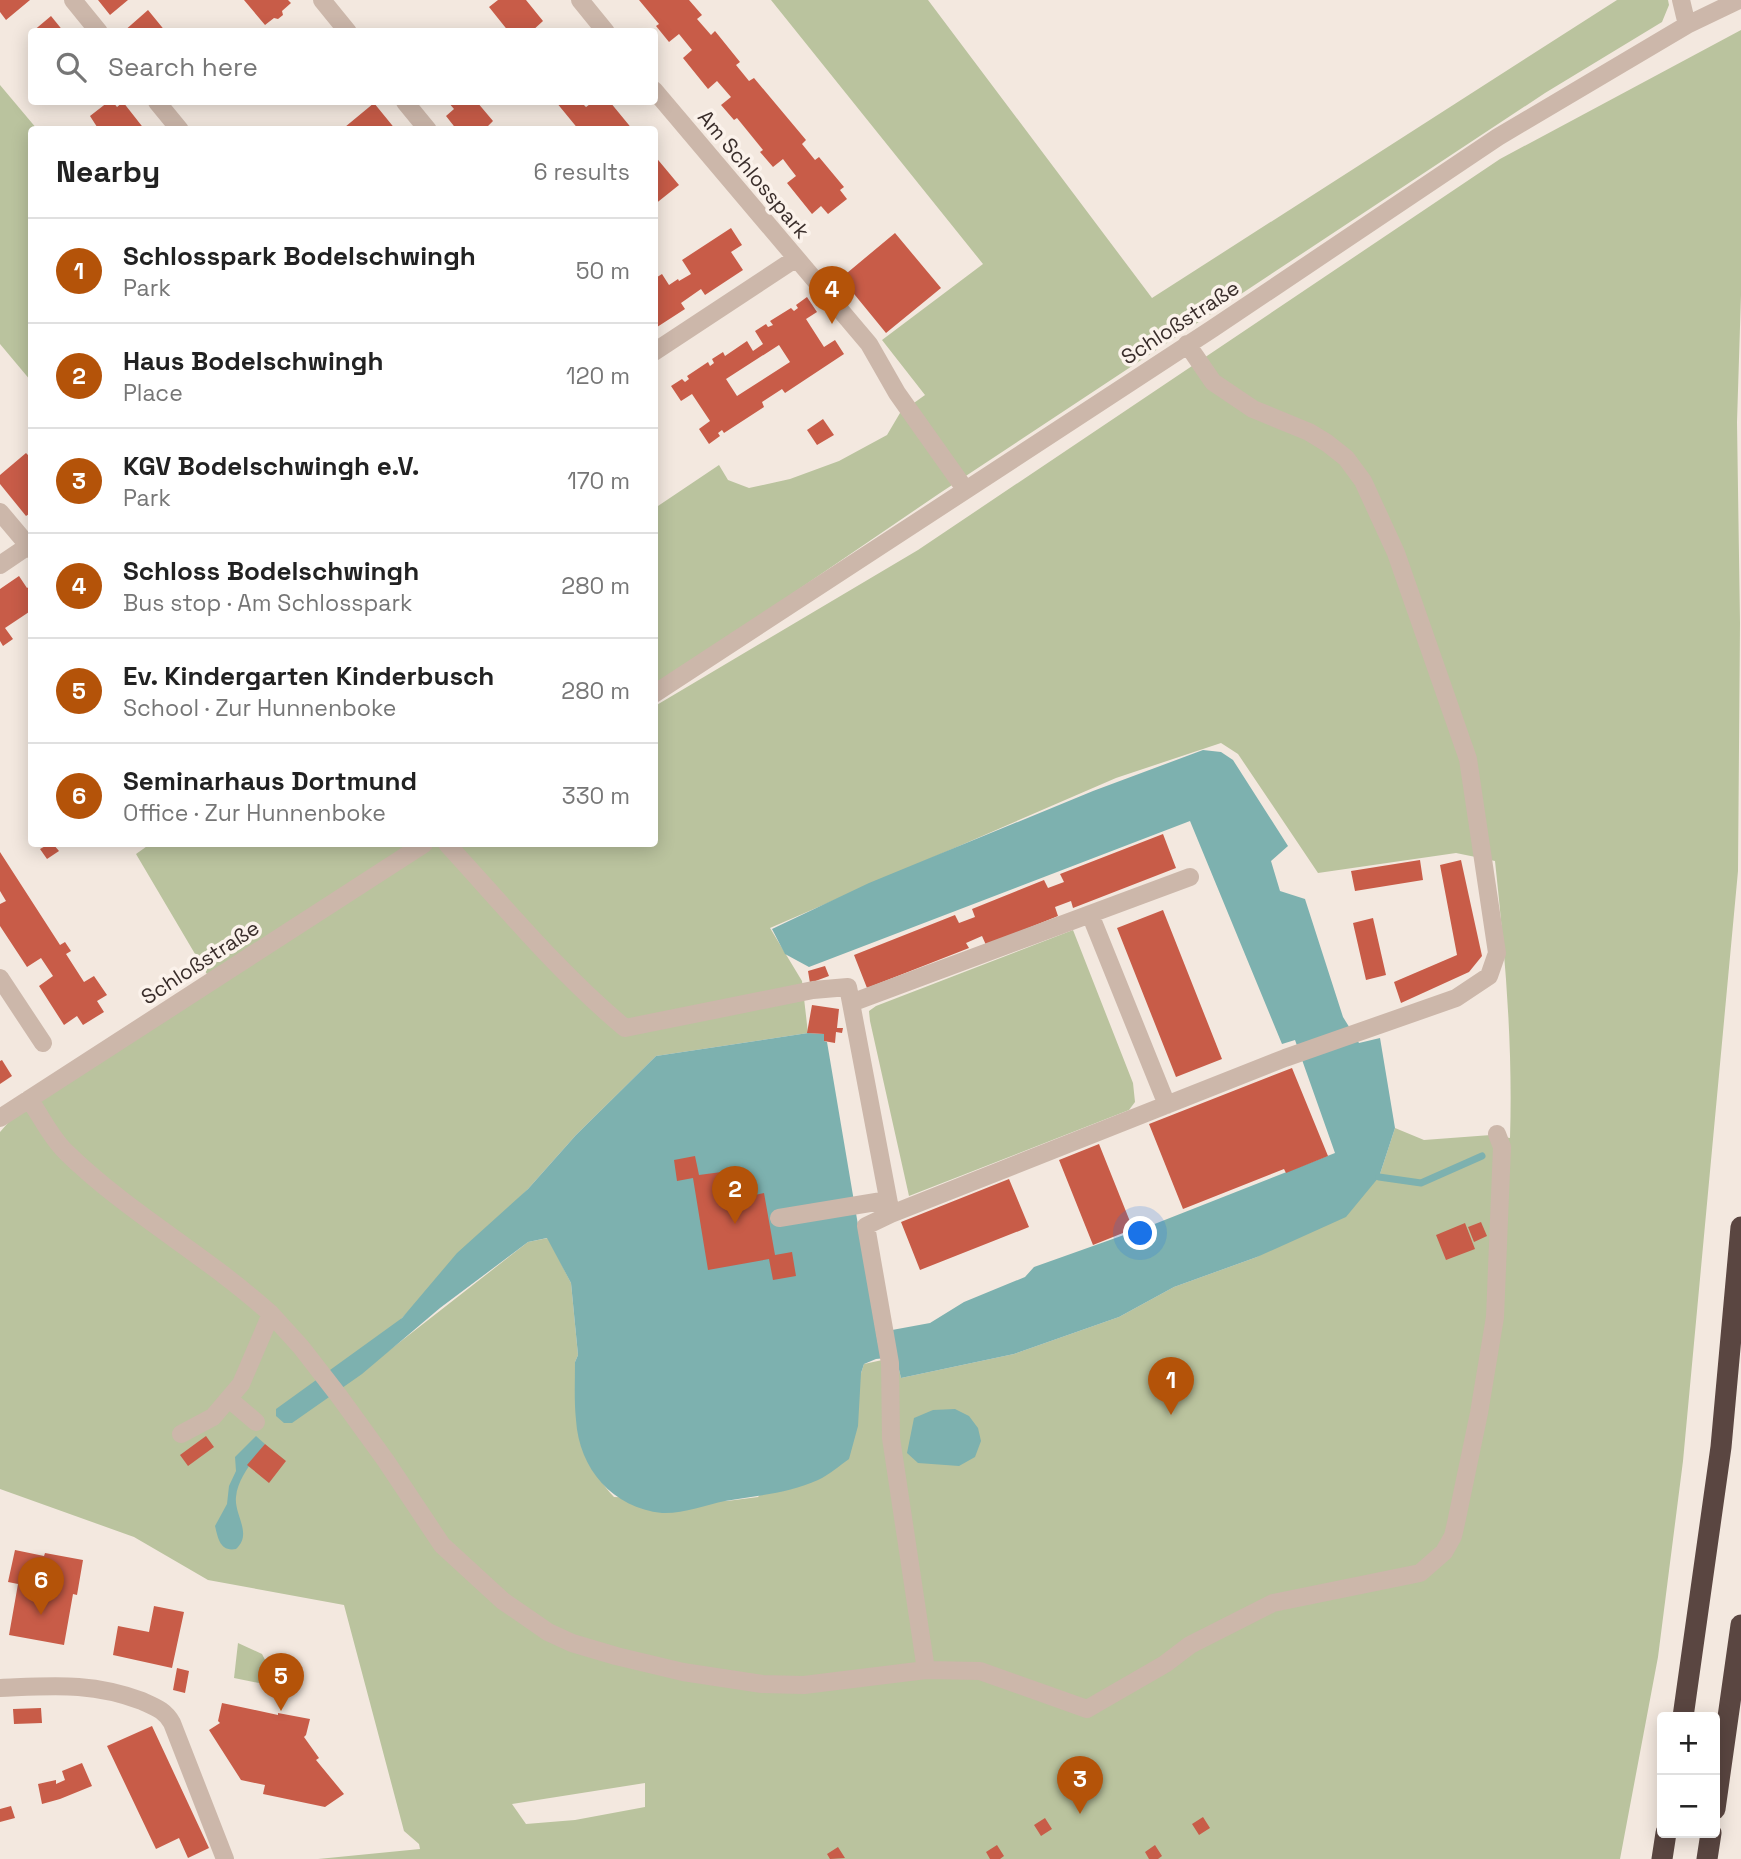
<!DOCTYPE html>
<html lang="en">
<head>
<meta charset="utf-8">
<style>
	body { margin:0; font-family:"Space Grotesk",sans-serif; background:#f2f2f2; color:#222 }
	.controls { position:absolute; right:21px; bottom:21px; display:grid; overflow:hidden; border-radius:7px; box-shadow:0 4px 18px #0003 }
	.controls button { width:63px; height:63px; display:grid; place-items:center; padding:0; border:0; border-bottom:2px solid #e0e0e0; background:#fff; color:#222; font:35px sans-serif }
	.you { position:absolute; left:1141px; top:1234px; width:24px; height:24px; margin:-18px; border:5px solid #fff; border-radius:50%; background:#1a73e8; box-shadow:0 0 0 10px #1a73e833 }
	.badge { display:grid; place-items:center; width:46px; height:46px; border-radius:50%; background:#b45309; color:#fff; font-size:23px; font-weight:700 }
	.pin { position:absolute; translate:-50% -58px; filter:drop-shadow(0 2px 4px #0008) }
	.pin::after { content:''; position:absolute; top:37px; width:24px; height:21px; background:inherit; clip-path:polygon(0 0,100% 0,50% 100%) }
	.list { margin:0; padding:0; list-style:none }
	h2 { display:flex; justify-content:space-between; align-items:center; height:91px; margin:0; padding:0 28px; font-size:30px }
	h2 small { font-size:23px; font-weight:400; color:#767676 }
	.list li { display:grid; grid-template-columns:46px 1fr auto; gap:21px; align-items:center; box-sizing:border-box; height:105px; padding:0 28px; border-top:2px solid #e0e0e0 }
	.list b { display:block; font-size:26px; white-space:nowrap }
	.list p { margin:0; font-size:23px; white-space:nowrap; color:#767676 }
	.list em { font-size:23px; font-style:normal; color:#767676 }
	.icon { flex:none; width:38px; height:38px; fill:none; stroke:currentColor; stroke-width:2; stroke-linecap:round; stroke-linejoin:round }
	.map { position:relative; flex:none; width:1741px; height:1859px; overflow:hidden }
	.search { position:absolute; background:#fff; box-shadow:0 4px 18px #0003; left:28px; top:28px; width:630px; height:77px; display:flex; align-items:center; gap:18px; box-sizing:border-box; padding:0 24px; border-radius:7px; color:#767676; font-size:26px }
	.panel { position:absolute; background:#fff; box-shadow:0 4px 18px #0003; left:28px; top:126px; width:630px; height:721px; border-radius:7px }
	.map>svg:first-child { display:block }
	.green { fill:#bac39e; fill-rule:evenodd }
	.water { fill:#7db1af }
	.lines { fill:none; stroke-linecap:round; stroke-linejoin:round }
	.stream { stroke:#7db1af; stroke-width:7 }
	.building { fill:#c85c48; fill-rule:evenodd }
	.minor { stroke:#ccb7aa; stroke-width:18 }
	.highway { stroke:#5a4641; stroke-width:21 }
	.labels { text-anchor:middle; dominant-baseline:central; stroke-width:7; stroke-linejoin:round; paint-order:stroke }
	.street-label { font-size:21px; fill:#392d2a; stroke:#fbf2eb }
</style>
</head>
<body>
<div class="map">
<svg width="1741" height="1859" viewBox="0 0 1741 1859">
	<rect width="100%" height="100%" fill="#f3e8df"/>
	<path class="green" d="M771,0H928L1152,298L1617,0H1668L1669,5L1662,22L1545,93L940,493L655,687V508L719,465L728,480L749,488L790,479L839,461L887,435L900,413L925,395L882,340L983,264Z
		M1741,30V295L1737,422L1740,623L1738,871L1683,1461L1658,1657L1620,1859H318L420,1849L419,1844L404,1831L344,1605L208,1580L134,1537L0,1489V1132L29,1099L211,981L136,854L150,844H654L655,706L918,550L1500,159ZM1221,743L1238,754L1318,873L1456,853L1495,861C1505,954 1513,1045 1510,1138L1491,1135L1424,1140L1395,1128L1379,1177L1257,1257L1174,1287L1119,1317L1014,1354L901,1378L896,1357L864,1364L861,1373L758,1497L727,1501L614,1497C573,1450 576,1420 575,1362L578,1355L571,1283L548,1238L528,1242L382,1356L402,1318L528,1189L576,1135L656,1056L808,1033L802,981L770,928L1116,778ZM645,1783V1807L575,1820L526,1824L512,1804Z
		M0,85L37,129L32,130L31,381L0,344Z
		M1073,930L1133,1083L1135,1102L1129,1110L909,1196L870,1021L869,1011L876,1006Z
		M238,1643L262,1654L279,1687L234,1678Z"/>
	<path class="water" d="M1203,750L1221,752L1233,760L1288,846L1271,861L1280,891L1305,899L1343,1017L1359,1043L1380,1038L1395,1128L1379,1177L1346,1217L1257,1257L1174,1287L1119,1317L1014,1354L901,1378L896,1357L876,1359L864,1364L861,1373L858,1426L849,1459C839,1466 829,1475 818,1480C789,1493 756,1496 725,1501C706,1505 682,1514 662,1513C613,1508 579,1469 576,1420C574,1401 575,1381 575,1362L578,1355L571,1283L547,1238L528,1242L440,1308L362,1374L292,1423H284L276,1416V1409L402,1318L457,1253L528,1189L576,1135L656,1056L808,1033L824,1034V1041L827,1042L878,1343L892,1330L930,1323L964,1302L1025,1277L1034,1267L1152,1225L1335,1153L1295,1040L1282,1044L1190,821L809,967L785,954L772,929L869,883L1093,791Z
		M955,1409L969,1416L978,1428L981,1441L975,1457L959,1466L918,1463L907,1453L914,1418L933,1410Z
		M256,1436L265,1444C254,1460 238,1477 236,1497C234,1515 253,1534 236,1549C220,1552 218,1538 215,1526L227,1504L229,1486L236,1471L235,1457Z"/>
	<g class="lines">
		<path class="stream" d="M1379,1177L1421,1183L1482,1156"/>
	</g>
	<path class="building" d="M0,0H30L6,20L0,12Z
		M98,0H128L110,15Z
		M244,0H288L291,3L282,11L283,15L278,19L274,18L265,25Z
		M498,0H526L543,21L531,32H509L489,7Z
		M639,0H689L702,15L697,19L711,35L715,31L740,62L736,65L749,81L754,78L806,140L802,144L815,160L819,157L844,187L840,190L847,199L828,214L821,206L812,214L787,183L796,176L789,167L783,159L773,167L760,152L763,150L737,118L734,120L721,105L731,97L717,81L708,89L683,58L692,50L679,34L669,42L656,26L659,24Z
		M148,10L166,32H123Z
		M51,16L64,32H32Z
		M108,102H113L117,107L123,102L145,130H99L90,116Z
		M448,102H477L493,121L484,130H457L446,116L454,109Z
		M556,102H581L586,107L593,102H610L633,130H579Z
		M374,103L396,130H346L345,127Z
		M654,155L679,185L654,205Z
		M731,228L742,245L731,252L743,270L705,295L701,289L681,303L685,309L654,329V279L662,274L669,285L678,279L679,281L691,274L682,260Z
		M895,233L941,288L886,333L841,278Z
		M807,297L817,312L806,319L824,347L835,340L844,354L785,393L782,389L762,402L764,407L724,433L722,430L718,433L720,436L709,444L699,429L710,421L692,394L681,401L671,386L682,379L685,382L689,379L687,376L708,362L710,366L714,363L712,359L723,352L725,356L747,341L753,351L763,344L755,331L766,324L768,327L773,325L770,321L791,308L794,311L798,308L796,305ZM779,345L790,362L737,396L726,379Z
		M823,419L834,435L817,445L807,430Z
		M26,453L32,459V512L26,516L0,484V475Z
		M19,576L27,588L32,585V610L5,628L13,639L3,646L0,641V589Z
		M1163,834L1176,868L1073,908L1071,901L1055,907L1058,916L986,945L982,936L966,943L969,948L867,988L854,955L955,915L959,923L975,917L972,909L1044,880L1048,888L1064,882L1060,874Z
		M49,844H53L59,851L47,859L40,849Z
		M0,852L60,945L65,942L71,951L66,954L84,982L94,976L107,995L97,1001L104,1012L83,1025L77,1016L64,1025L39,986L53,976L41,958L27,967L0,926V904L6,901L0,891Z
		M1420,860L1423,880L1355,891L1351,871Z
		M1461,860L1482,956L1469,972L1401,1003L1394,982L1457,955L1440,865Z
		M1163,910L1222,1059L1176,1077L1117,928Z
		M1373,918L1386,975L1366,980L1353,923Z
		M825,966L829,976L810,983L808,971Z
		M812,1005L839,1009L837,1028H843L842,1033L836,1032L835,1043L824,1041V1034L807,1033Z
		M2,1060L12,1076L0,1084V1061Z
		M1292,1068L1328,1156L1286,1173L1284,1169L1183,1209L1149,1124Z
		M1099,1144L1133,1229L1093,1245L1059,1160Z
		M695,1156L699,1175L744,1169L750,1196L764,1193L775,1255L792,1252L796,1276L773,1280L769,1259L708,1270L693,1178L677,1181L674,1160Z
		M1009,1179L1029,1227L920,1270L901,1222Z
		M1481,1222L1487,1236L1474,1242L1468,1227Z
		M1465,1223L1475,1249L1446,1260L1436,1235Z
		M206,1436L214,1447L188,1466L180,1455Z
		M265,1444L286,1461L269,1483L247,1465Z
		M15,1550L44,1556L45,1553L83,1560L77,1595L73,1594L64,1645L9,1635L18,1584L8,1582Z
		M154,1606L184,1612L172,1668L113,1655L118,1626L149,1632Z
		M177,1668L189,1671L185,1693L173,1690Z
		M222,1703L278,1715V1713L310,1719L306,1735L304,1737L319,1758L316,1760L344,1794L325,1807L263,1794L265,1785L241,1780L209,1730L220,1723L218,1721Z
		M41,1708L42,1723L14,1724L13,1709Z
		M152,1726L209,1848L188,1858L179,1838L156,1849L107,1746Z
		M82,1763L92,1786L60,1799L42,1804L38,1784L56,1780V1784L65,1780L62,1771Z
		M11,1806L15,1818L0,1822V1809Z
		M1203,1817L1210,1828L1199,1835L1192,1824Z
		M1045,1818L1052,1829L1041,1836L1034,1825Z
		M997,1845L1004,1856L1000,1859H990L986,1852Z
		M1155,1845L1162,1856L1158,1859H1149L1145,1852Z
		M838,1847L845,1858L830,1859L827,1854Z"/>
	<g class="lines">
		<path class="minor" d="M73,0L99,32
			M322,0L348,32
			M580,0L606,32
			M1681,0L1687,25
			M654,90L869,344L897,393L965,489
			M157,102L180,130
			M405,102L428,130
			M654,352L795,259
			M0,512L32,550
			M0,565L28,546
			M654,694L1212,329L1498,137L1687,25L1739,0
			M447,844C504,906 559,973 625,1028L813,990L848,987L891,1214L1285,1058L1456,998L1489,976L1497,953L1468,759L1396,553L1363,481L1346,458L1327,443L1309,432L1253,409L1213,382L1187,344
			M1090,914L1167,1105
			M0,978L43,1043
			M851,1003L1190,877
			M29,1099C41,1116 51,1138 66,1152C128,1213 206,1255 271,1314L241,1384L213,1417L181,1434
			M0,1118L424,844
			M891,1214L866,1226L890,1363L891,1438L926,1670
			M779,1218L888,1200
			M271,1314L301,1347L339,1396L386,1461L442,1545L503,1601L548,1632L572,1643L616,1656L683,1672L762,1684L804,1685L926,1670L980,1671L1087,1709L1165,1664L1190,1645L1273,1603L1420,1573L1444,1552L1453,1536L1456,1523L1479,1413L1495,1317L1502,1147L1497,1134
			M229,1399L256,1422
			M0,1688C53,1686 91,1682 142,1701C155,1707 165,1710 172,1723L225,1859"/>
		<path class="highway" d="M1683,1717L1721,1447L1741,1227
			M1715,1809L1741,1625
			M1662,1859L1666,1833
			M1707,1859L1711,1833"/>
	</g>
	<g class="labels">
		<g class="street-label">
			<text transform="translate(754 174) rotate(50)">Am Schlosspark</text>
			<text transform="translate(1180 322) rotate(-33)">Schloßstraße</text>
			<text transform="translate(200 962) rotate(-33)">Schloßstraße</text>
		</g>
	</g>
</svg>
<div class="controls">
<button>+</button>
<button>−</button>
</div>
<div class="you"></div>
<div class="pin badge" style="left:1171px;top:1415px">1</div>
<div class="pin badge" style="left:735px;top:1224px">2</div>
<div class="pin badge" style="left:1080px;top:1814px">3</div>
<div class="pin badge" style="left:832px;top:324px">4</div>
<div class="pin badge" style="left:281px;top:1711px">5</div>
<div class="pin badge" style="left:41px;top:1615px">6</div>
<div class="search"><svg class="icon" aria-label="search" viewBox="0 0 24 24"><circle cx="10" cy="10" r="6"/><path d="M15 15l6 6"/></svg>Search here</div>
<section class="panel">
<h2>Nearby<small>6 results</small></h2>
<ul class="list">
<li><span class="badge">1</span><div><b>Schlosspark Bodelschwingh</b><p>Park</p></div><em>50 m</em></li>
<li><span class="badge">2</span><div><b>Haus Bodelschwingh</b><p>Place</p></div><em>120 m</em></li>
<li><span class="badge">3</span><div><b>KGV Bodelschwingh e.V.</b><p>Park</p></div><em>170 m</em></li>
<li><span class="badge">4</span><div><b>Schloss Bodelschwingh</b><p>Bus stop · Am Schlosspark</p></div><em>280 m</em></li>
<li><span class="badge">5</span><div><b>Ev. Kindergarten Kinderbusch</b><p>School · Zur Hunnenboke</p></div><em>280 m</em></li>
<li><span class="badge">6</span><div><b>Seminarhaus Dortmund</b><p>Office · Zur Hunnenboke</p></div><em>330 m</em></li>
</ul>
</section>
</div>
</body>
</html>
